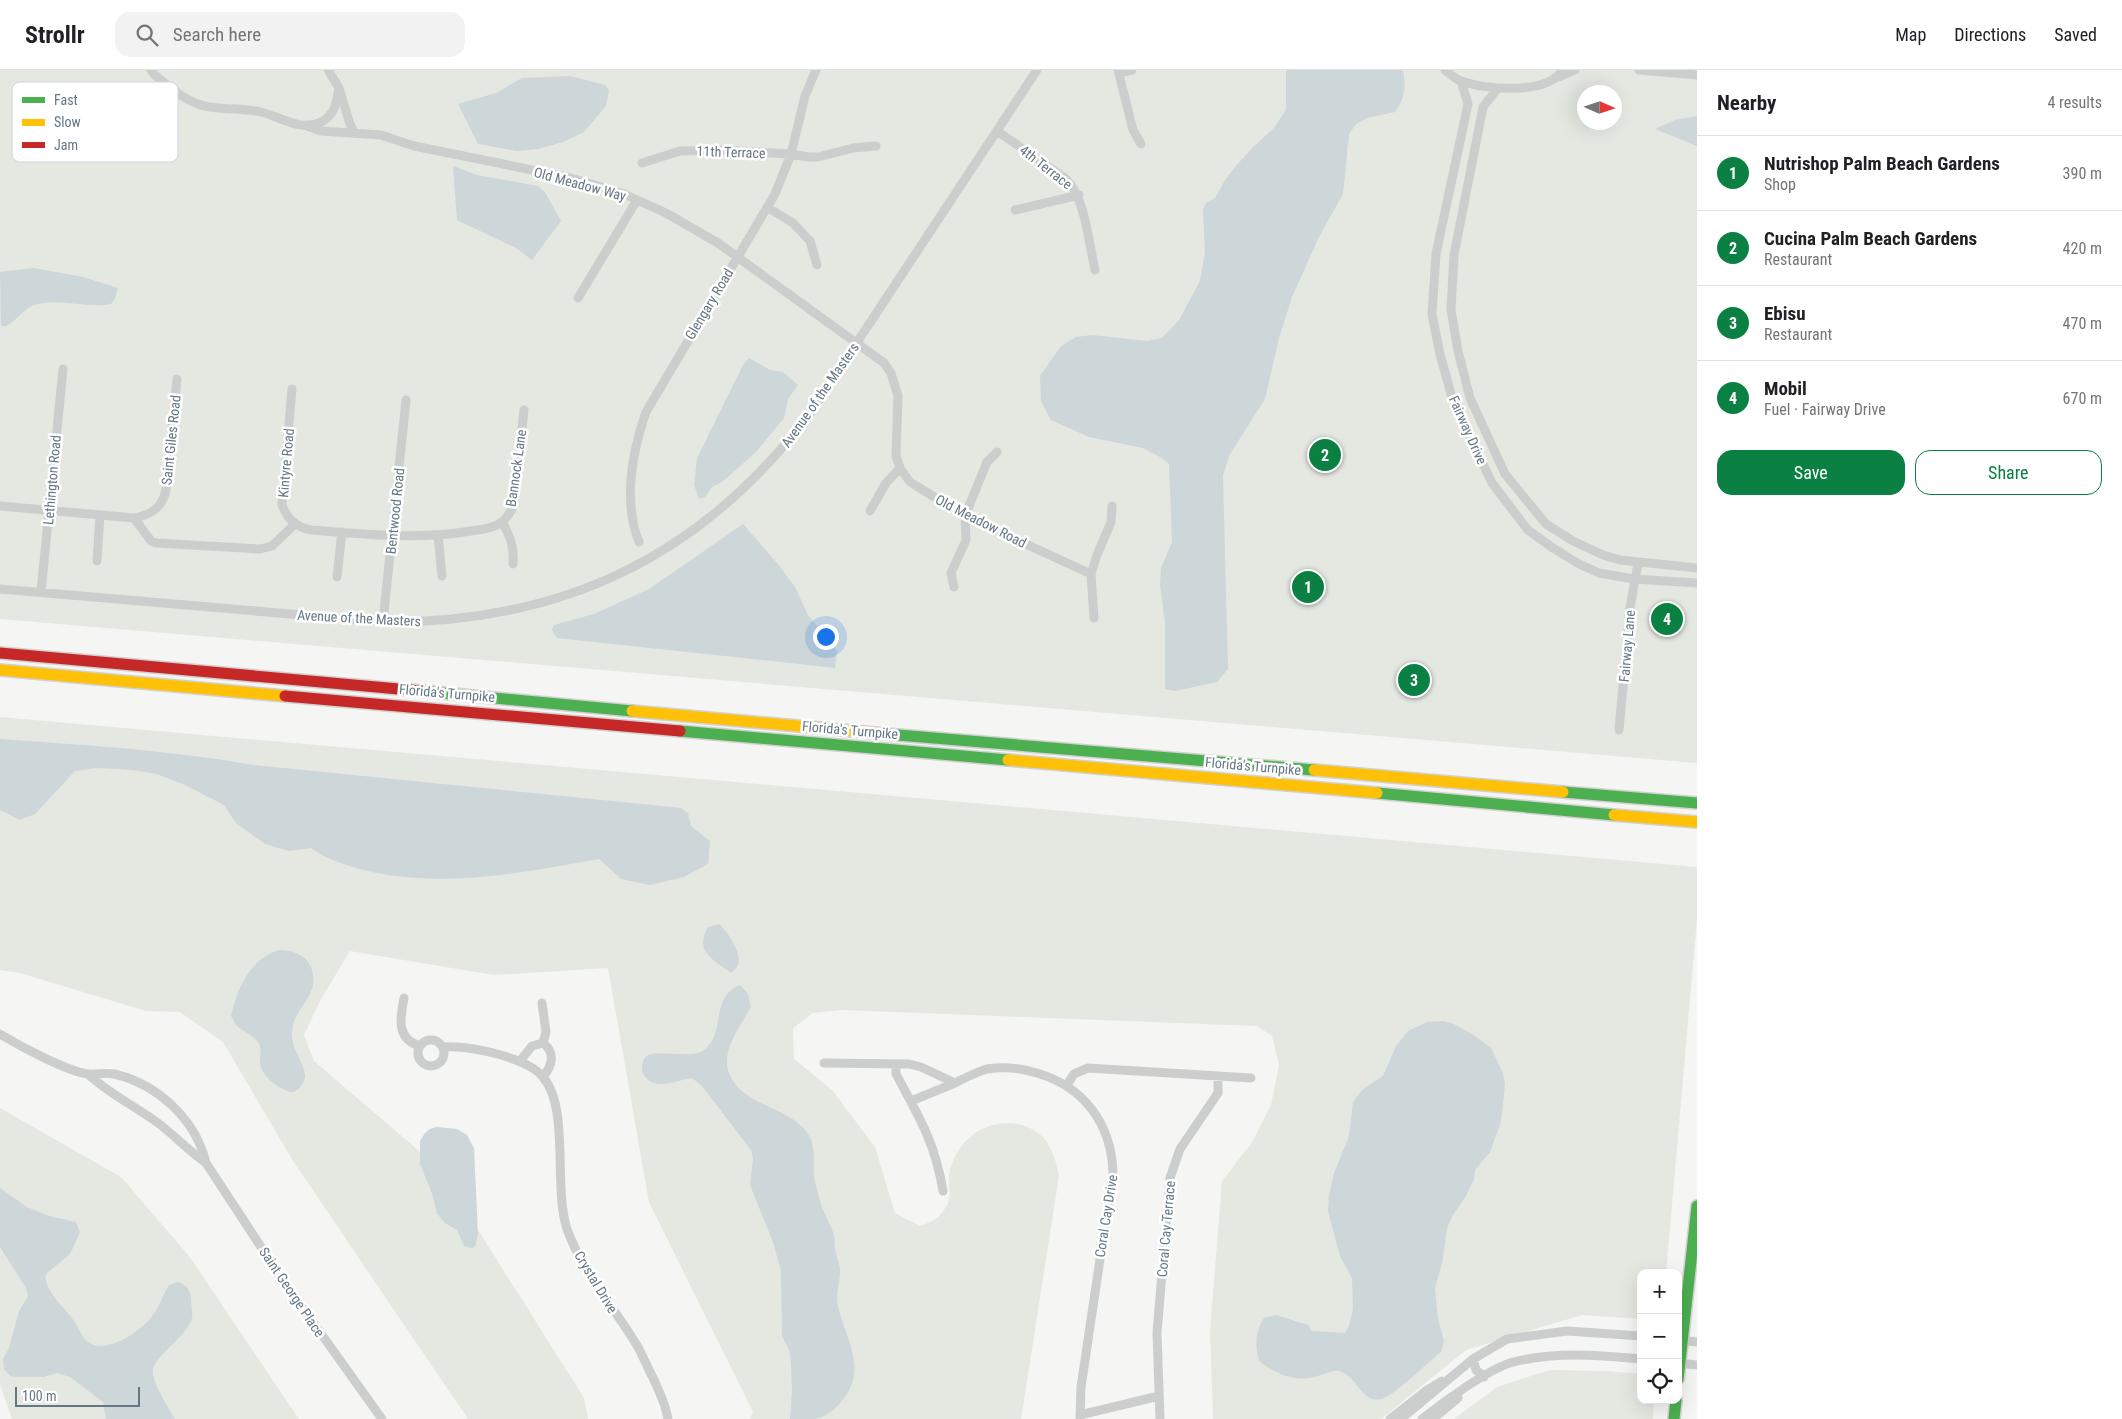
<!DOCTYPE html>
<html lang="en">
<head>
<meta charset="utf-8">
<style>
	body { margin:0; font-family:"Roboto Condensed",sans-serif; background:#f2f2f2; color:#202124 }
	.controls { position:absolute; right:15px; bottom:15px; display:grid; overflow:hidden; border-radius:10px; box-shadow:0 5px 20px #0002 }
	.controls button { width:45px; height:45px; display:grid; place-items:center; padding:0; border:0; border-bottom:1px solid #e0e0e0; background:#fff; color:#202124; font:25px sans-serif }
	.compass { position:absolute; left:1577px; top:15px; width:45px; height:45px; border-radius:50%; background:#fff; box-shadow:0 5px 20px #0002; rotate:93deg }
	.scale { position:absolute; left:15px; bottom:12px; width:125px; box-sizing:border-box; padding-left:5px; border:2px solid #647784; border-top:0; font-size:14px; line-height:18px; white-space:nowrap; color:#647784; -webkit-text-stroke:4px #fff; paint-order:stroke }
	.you { position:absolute; left:825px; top:566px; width:18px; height:18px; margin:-12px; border:4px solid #fff; border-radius:50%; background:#1a73e8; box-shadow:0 0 0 8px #1a73e833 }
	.badge { display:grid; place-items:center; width:32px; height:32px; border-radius:50%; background:#0b8043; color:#fff; font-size:16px; font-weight:700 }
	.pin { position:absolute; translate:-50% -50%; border:2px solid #fff; box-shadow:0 1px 5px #0006 }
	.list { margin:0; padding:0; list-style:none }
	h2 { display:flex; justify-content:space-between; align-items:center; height:65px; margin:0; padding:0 20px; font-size:21px }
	h2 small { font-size:16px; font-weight:400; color:#757577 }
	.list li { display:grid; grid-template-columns:32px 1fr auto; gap:15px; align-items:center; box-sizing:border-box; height:75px; padding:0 20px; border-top:1px solid #e0e0e0 }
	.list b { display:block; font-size:19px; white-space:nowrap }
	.list p { margin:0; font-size:16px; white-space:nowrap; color:#757577 }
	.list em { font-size:16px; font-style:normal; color:#757577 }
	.actions { display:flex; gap:10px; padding:15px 20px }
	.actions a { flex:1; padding:11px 0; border:1px solid #0b8043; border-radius:15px; text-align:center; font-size:18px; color:#0b8043 }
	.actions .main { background:#0b8043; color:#fff }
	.icon { flex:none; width:28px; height:28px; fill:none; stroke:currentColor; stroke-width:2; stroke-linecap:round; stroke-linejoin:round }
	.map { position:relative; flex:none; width:1697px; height:1349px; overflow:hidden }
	header { display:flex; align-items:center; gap:30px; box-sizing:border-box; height:70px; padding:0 25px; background:#fff; border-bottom:1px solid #e0e0e0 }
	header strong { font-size:24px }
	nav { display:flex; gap:28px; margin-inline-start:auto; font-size:18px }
	.search { width:350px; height:45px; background:#f2f2f2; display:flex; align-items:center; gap:12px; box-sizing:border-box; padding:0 18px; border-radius:15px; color:#757577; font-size:19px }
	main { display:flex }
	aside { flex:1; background:#fff }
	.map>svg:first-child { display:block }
	.green { fill:#e4e8e1; fill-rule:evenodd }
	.water { fill:#cdd6d8 }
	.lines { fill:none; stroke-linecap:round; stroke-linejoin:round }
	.fast-casing { stroke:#d1d1d1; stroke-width:14 }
	.slow-casing { stroke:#d1d1d1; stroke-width:14 }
	.jam-casing { stroke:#d1d1d1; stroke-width:14 }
	.street { stroke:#cccece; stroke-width:9 }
	.fast { stroke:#4caf50; stroke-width:11 }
	.slow { stroke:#ffc107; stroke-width:11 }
	.jam { stroke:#c62828; stroke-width:11 }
	.labels { text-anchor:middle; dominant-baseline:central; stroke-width:5; stroke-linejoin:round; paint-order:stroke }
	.street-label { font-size:14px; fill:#647784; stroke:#fff }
	.key { fill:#fff; stroke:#d0d6da; stroke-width:1 }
	.key-label { font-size:14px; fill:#647784 }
</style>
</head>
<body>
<header>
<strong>Strollr</strong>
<div class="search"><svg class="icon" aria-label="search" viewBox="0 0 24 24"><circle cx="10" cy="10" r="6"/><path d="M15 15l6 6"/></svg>Search here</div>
<nav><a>Map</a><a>Directions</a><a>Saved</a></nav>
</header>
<main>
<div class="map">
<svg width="1697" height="1349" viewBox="0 0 1697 1349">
	<rect width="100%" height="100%" fill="#f5f5f3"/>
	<path class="green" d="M0,0H1697V693L0,549ZM1584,22H1614V52H1584Z
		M0,647L1697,797V849L1666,1203H1641V1249L1582,1245L1466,1280L1381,1349H1213L1210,1261L1222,1111L1253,1071L1271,1035L1279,995L1272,966L1257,956L841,940L813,943L793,958L794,989L832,1020L875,1077L895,1143L920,1156C936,1150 940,1148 948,1133C952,1125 948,1114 949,1106C954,1075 977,1053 1009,1053C1022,1053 1038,1060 1046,1071C1054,1083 1056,1092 1059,1106L1021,1349H750L753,1342L649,1132L608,898L494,905L350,881L321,929L304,965L314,991L439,1098L584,1328L588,1349H468L293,1091L223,972L180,942L146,941L20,903L0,900Z
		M0,1038L121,1107L189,1186L299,1349H12L0,1315Z
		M1550,1300L1605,1301L1641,1304V1330H1654L1653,1349H1454L1497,1317Z"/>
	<path class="water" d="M1286,0H1403C1406,16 1405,29 1395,42L1367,48L1356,54L1349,64L1343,124L1319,167L1292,227L1279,268L1265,329L1230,384L1223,405L1228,599L1217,612L1175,621L1165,619V552L1160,514L1161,498L1172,472L1169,394L1160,387L1143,378L1089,367L1051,350L1041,331L1040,306L1061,276L1076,267L1092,265L1147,271L1162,268L1179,250L1200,211L1205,182L1203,140L1206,133L1215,128L1225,110L1235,97L1253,77L1273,59L1286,40Z
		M570,6L605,15L609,20L606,36L584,62L563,72L538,79L517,81L478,74L458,34L496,23L522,8Z
		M1697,46V76L1655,59L1675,50Z
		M453,96L477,105L538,116L545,122L561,151L532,190L516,178L457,150Z
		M34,198L83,207L118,218L115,228L111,234C84,239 62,227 35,235C22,238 12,259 1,256L0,202Z
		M749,288L770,300L783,302L798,315L788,329L784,348L756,382L722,412L712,417L705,427L699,429L694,415L697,388L743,295Z
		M743,454L777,493L795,517L808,545L837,581L835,598L557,568L552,560L554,555L594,544L649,519Z
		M0,669C85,675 169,680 253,695L681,738L688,743L691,756L710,771L708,794L684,807L650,815L621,809L599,789C519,803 433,821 353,797C337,792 325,788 311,778L289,781L265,774L236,753L224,735L183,714L156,704L133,700L97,698L75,701L35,744L20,750L0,740Z
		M719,854C728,862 744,885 737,897C735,900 733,901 731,903C713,890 694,881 708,857Z
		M279,880C294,880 310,886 313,904C318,925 294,939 292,960C290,980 306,993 305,1007C304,1012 301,1017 297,1020C292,1024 289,1022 283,1019C273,1014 260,1004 260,991C260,984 262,978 258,972C253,965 244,962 237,956C235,954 233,949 231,946C237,920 250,888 279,880Z
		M740,915L748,924L751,937C741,956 720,981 729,1003C742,1037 790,1036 808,1064C818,1079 811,1095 815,1111C817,1120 819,1129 822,1137C825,1146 831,1155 834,1165C835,1171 834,1177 836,1183C837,1188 839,1193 840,1198C841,1210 835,1223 838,1236C843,1260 862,1290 851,1316C845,1330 831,1346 816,1349C808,1349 798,1349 790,1349L792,1321L791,1295L790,1282L782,1266L781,1201L773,1172L750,1115L753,1089L751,1080L702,1016L692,1008C675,1011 650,1023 642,1001C642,998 642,992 644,989C653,976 690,991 704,980C727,962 709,928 740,915Z
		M1443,951L1452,953L1474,965L1491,978L1503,1003L1505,1014L1501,1052L1490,1082L1475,1100L1474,1109L1466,1126L1453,1145L1447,1158L1442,1194L1435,1218L1438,1249L1444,1271L1441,1282C1427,1293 1398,1322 1384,1328C1361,1337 1357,1303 1338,1301C1331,1300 1323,1305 1315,1307C1293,1312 1276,1304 1259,1291C1255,1275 1255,1262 1264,1248L1276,1245L1308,1255L1312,1261L1345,1263L1349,1256L1353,1239L1352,1208L1340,1186L1328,1141L1329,1125L1334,1103L1349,1066L1353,1032L1362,1020L1383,1006L1396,976L1408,961L1427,952Z
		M436,1057L457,1059L467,1065L474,1078L478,1165L475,1177L472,1178L464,1176L457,1160L445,1153L437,1144L433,1126L420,1094V1071L425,1063L430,1059Z
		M0,1118L27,1137L49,1146L76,1152L80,1162L72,1180L69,1185L48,1202L45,1206C48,1226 64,1236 74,1251C78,1256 80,1263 84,1268C101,1290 142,1261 153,1245C160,1236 163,1224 169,1215L178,1212C186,1214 191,1221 191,1229C191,1233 193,1245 192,1248C186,1268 155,1285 153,1300C151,1311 169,1339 175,1349H106L103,1332L70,1307L57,1303L44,1307H19L10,1306L4,1299L3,1289L9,1278L19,1241L28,1226L26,1218L0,1177Z"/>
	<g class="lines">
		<defs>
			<path id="fast" d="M432,622L632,641
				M680,661L1008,690
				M886,664L1314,700
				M1563,722L1697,733
				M1377,723L1614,745
				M1678,1309L1697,1136
				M1674,1349L1676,1330"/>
			<path id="slow" d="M0,600L285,626
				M632,641L886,664
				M1008,690L1377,723
				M1314,700L1563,722
				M1614,745L1697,752"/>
			<path id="jam" d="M0,583L432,622
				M285,626L680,661"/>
		</defs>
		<use href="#fast" class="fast-casing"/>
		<use href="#slow" class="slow-casing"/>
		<use href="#jam" class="jam-casing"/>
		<path class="street" d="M151,0C155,7 164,12 171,18C207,47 222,34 261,42C281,47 302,63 323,51C335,44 337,30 339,18
			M328,0L339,18L350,54L354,62
			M1118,0L1133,60L1141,74
			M1445,0C1450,4 1455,9 1461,11C1486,20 1547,25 1563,0
			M1639,0L1697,5
			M1119,3L1132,0
			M1559,7L1575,0
			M1461,11L1468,34L1436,184L1432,244L1440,284L1453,331L1492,413L1528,460L1553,478L1579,494L1599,503L1634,509L1697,513
			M1497,19L1483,37L1454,185L1451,240L1458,281L1470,328L1505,404L1546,454L1573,471L1603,485L1620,490L1697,498
			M304,55L321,61L381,65L414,76L567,107L595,115L624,124L666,143L718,173L884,293L891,303L898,326L896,386L900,398L910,412L965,446L1091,504
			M997,61L1066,109C1085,127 1089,174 1095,200
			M642,93L680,81L719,80L791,84L808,87H818L853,78L876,76
			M767,137L793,153L810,171L817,195
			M1015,140L1079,125
			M578,228L637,130
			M292,319L282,434C286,448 296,457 311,460C364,464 417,470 471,461C479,460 489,459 497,455C505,451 510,444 514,435L524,340
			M0,436L134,448C152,445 163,437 166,419L177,309
			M870,441L886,413L900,398
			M134,448L151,471L156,473L260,479L272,476L295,454
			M502,452C511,467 514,477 513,494
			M438,465L442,506
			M639,472C623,432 632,383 646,342L775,124L791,84L805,26L816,0
			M97,491L100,445
			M337,507L342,462
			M954,517L951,503L966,470L965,446L987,392L997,382
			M0,519L383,552C563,553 702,487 811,342L1037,0
			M41,522L63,299
			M1094,548L1091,504L1097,485L1111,452L1112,436
			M383,552L406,330
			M1619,660L1630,538L1638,493
			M404,928C400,948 396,969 420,976
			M542,933L546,962L543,973
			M0,964C20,976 66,1001 88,1004C96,1005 105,1002 114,1004C158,1014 196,1050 206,1093
			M418 983a13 13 0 1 1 26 0a13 13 0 1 1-26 0Z
			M443,977C468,975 527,987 543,1007C570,1039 553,1116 567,1159C583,1204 616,1239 639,1279C644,1289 649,1300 654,1310C660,1323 666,1335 668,1349
			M520,991L532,976L543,973C556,983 552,996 543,1007
			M824,993L909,994L921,997L955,1013C965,1008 976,1002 987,999C1004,996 1020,998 1037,1003C1084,1017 1111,1053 1113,1102L1081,1317L1080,1349
			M896,994V1004C919,1047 935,1072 943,1121
			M88,1004C109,1024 135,1036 158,1053C175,1066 189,1081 206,1093L282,1209L382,1349
			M1067,1015L1074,1004L1088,998L1251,1008
			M911,1031L955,1013
			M1678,1270L1697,1272
			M1473,1289L1476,1300L1484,1307
			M1678,1293L1697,1295
			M1080,1345L1159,1326
			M1160,1349L1157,1263L1170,1108L1180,1079L1218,1023V1006
			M1390,1349L1427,1320L1442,1311
			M1401,1349L1473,1289L1507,1269L1567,1261L1641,1266
			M1422,1349C1442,1333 1487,1300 1510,1293C1553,1281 1597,1285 1641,1289
			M1433,1349L1458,1328"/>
		<use href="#fast" class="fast"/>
		<use href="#slow" class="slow"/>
		<use href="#jam" class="jam"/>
	</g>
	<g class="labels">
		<g class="street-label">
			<text transform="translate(731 82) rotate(2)">11th Terrace</text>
			<text transform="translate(1046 97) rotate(38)">4th Terrace</text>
			<text transform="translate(580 114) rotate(15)">Old Meadow Way</text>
			<text transform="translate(709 234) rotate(-59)">Glengary Road</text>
			<text transform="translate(820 325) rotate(-55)">Avenue of the Masters</text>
			<text transform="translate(1468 360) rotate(66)">Fairway Drive</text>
			<text transform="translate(171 370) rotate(-84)">Saint Giles Road</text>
			<text transform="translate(286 393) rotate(-85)">Kintyre Road</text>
			<text transform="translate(516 398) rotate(-82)">Bannock Lane</text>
			<text transform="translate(52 410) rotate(-85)">Lethington Road</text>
			<text transform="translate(395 441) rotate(-84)">Bentwood Road</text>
			<text transform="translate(981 451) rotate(27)">Old Meadow Road</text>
			<text transform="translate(359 548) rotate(3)">Avenue of the Masters</text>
			<text transform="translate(1627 576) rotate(-85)">Fairway Lane</text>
			<text transform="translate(447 623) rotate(5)">Florida's Turnpike</text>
			<text transform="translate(850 660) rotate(5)">Florida's Turnpike</text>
			<text transform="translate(1253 696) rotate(5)">Florida's Turnpike</text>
			<text transform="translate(1106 1146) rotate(-81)">Coral Cay Drive</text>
			<text transform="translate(1166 1159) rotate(-85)">Coral Cay Terrace</text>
			<text transform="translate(596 1212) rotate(59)">Crystal Drive</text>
			<text transform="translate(292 1222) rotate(56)">Saint George Place</text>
		</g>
	</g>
	<rect x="12" y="12" width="166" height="80" rx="8" class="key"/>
	<rect x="22" y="27" width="23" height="6" fill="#4caf50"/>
	<rect x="22" y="49" width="23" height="7" fill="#ffc107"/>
	<rect x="22" y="72" width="23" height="6" fill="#c62828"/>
	<g class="key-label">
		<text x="54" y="35">Fast</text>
		<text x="54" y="57">Slow</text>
		<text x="54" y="80">Jam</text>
	</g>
</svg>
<div class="controls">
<button>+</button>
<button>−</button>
<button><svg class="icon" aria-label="locate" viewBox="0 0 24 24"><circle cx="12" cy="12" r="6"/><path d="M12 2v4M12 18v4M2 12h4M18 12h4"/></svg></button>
</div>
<svg class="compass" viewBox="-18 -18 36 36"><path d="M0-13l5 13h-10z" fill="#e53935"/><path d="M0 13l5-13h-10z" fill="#757577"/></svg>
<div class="scale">100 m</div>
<div class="you"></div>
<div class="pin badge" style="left:1308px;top:517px">1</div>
<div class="pin badge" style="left:1325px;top:385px">2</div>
<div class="pin badge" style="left:1414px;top:610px">3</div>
<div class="pin badge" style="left:1667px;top:549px">4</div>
</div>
<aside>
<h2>Nearby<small>4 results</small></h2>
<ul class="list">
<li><span class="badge">1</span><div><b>Nutrishop Palm Beach Gardens</b><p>Shop</p></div><em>390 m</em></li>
<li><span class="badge">2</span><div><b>Cucina Palm Beach Gardens</b><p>Restaurant</p></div><em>420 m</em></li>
<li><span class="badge">3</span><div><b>Ebisu</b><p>Restaurant</p></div><em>470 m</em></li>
<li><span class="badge">4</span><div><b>Mobil</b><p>Fuel · Fairway Drive</p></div><em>670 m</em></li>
</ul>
<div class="actions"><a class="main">Save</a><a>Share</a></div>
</aside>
</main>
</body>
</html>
